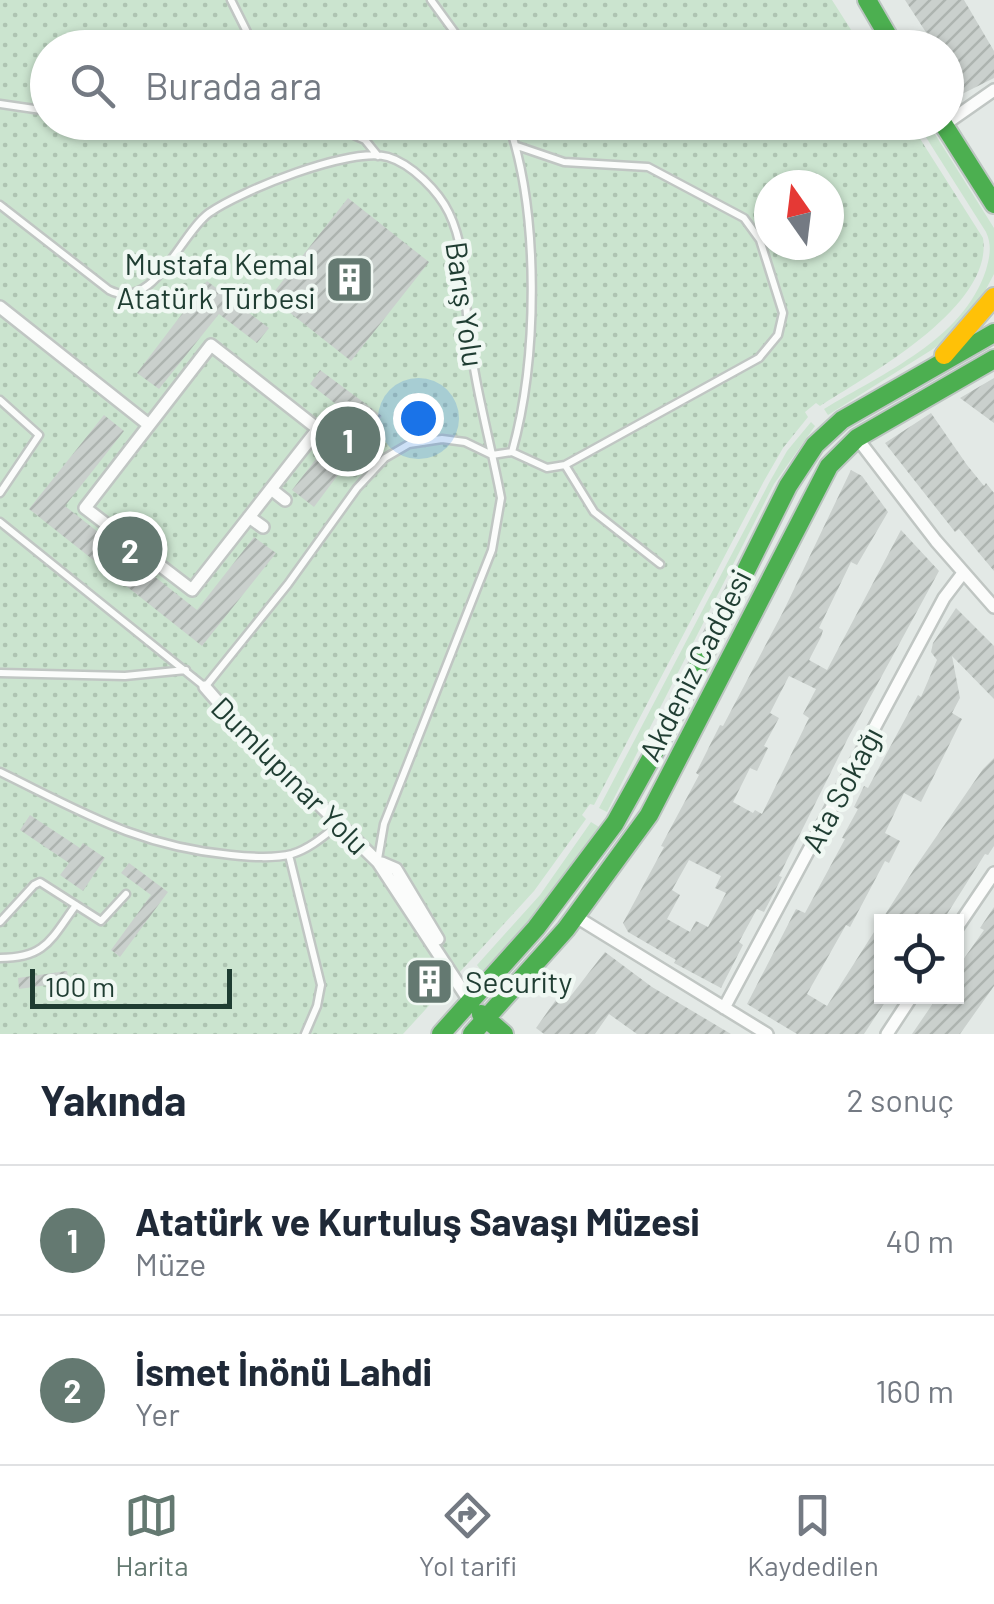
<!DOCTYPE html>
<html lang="tr">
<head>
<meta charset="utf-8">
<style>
	body { margin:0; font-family:Barlow,sans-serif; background:#f2f2f3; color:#1f2937 }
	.controls { position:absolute; right:30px; bottom:30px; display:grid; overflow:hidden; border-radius:0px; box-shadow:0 2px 8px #0004 }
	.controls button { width:90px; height:90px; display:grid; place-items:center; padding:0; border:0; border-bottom:2px solid #e0e1e3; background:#fff; color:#1f2937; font:50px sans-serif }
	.compass { position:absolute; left:754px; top:170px; width:90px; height:90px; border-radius:50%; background:#fff; box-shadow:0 2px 8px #0004; rotate:346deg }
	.scale { position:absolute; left:30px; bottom:25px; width:202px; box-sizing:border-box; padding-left:10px; border:5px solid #1f3d32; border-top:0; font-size:28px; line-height:35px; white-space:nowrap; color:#1f3d32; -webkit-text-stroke:8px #f0f8f3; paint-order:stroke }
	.you { position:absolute; left:418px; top:418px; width:35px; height:35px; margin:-25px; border:8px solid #fff; border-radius:50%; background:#1a73e8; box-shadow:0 0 0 15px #1a73e833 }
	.badge { display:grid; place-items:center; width:65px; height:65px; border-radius:50%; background:#647971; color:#fff; font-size:32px; font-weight:700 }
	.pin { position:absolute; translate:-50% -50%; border:5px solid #fff; box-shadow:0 2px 10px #0006 }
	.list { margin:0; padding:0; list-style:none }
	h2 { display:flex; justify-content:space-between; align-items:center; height:130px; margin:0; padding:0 40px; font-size:42px }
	h2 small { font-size:32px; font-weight:400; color:#747a83 }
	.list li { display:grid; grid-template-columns:65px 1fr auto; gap:30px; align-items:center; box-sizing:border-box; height:150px; padding:0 40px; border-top:2px solid #e0e1e3 }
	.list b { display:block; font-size:38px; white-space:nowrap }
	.list p { margin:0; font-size:32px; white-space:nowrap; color:#747a83 }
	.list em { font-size:32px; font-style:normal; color:#747a83 }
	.icon { flex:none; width:55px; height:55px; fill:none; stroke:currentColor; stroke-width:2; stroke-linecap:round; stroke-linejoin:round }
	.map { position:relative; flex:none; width:994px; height:1034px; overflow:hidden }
	.search { position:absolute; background:#fff; box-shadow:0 2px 8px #0004; left:30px; right:30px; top:30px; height:110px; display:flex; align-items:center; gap:25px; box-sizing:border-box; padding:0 35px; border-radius:55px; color:#747a83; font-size:38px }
	.sheet { height:430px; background:#fff }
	nav { display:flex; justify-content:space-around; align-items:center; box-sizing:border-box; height:140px; border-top:2px solid #e0e1e3; background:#fff; font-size:28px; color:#747a83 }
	nav a { display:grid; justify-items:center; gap:5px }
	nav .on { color:#647971 }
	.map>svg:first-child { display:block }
	.green { fill:#cbe4cf }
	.park { fill:url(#park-dots); fill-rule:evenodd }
	.building { fill:url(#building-hatch); fill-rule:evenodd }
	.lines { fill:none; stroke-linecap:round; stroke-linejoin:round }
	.lane-casing { stroke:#c0c6c3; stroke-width:11 }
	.street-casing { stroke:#c0c6c3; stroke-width:16 }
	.fast-casing { stroke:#bcc5c1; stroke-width:22 }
	.slow-casing { stroke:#bcc5c1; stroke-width:22 }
	.lane { stroke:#fbfcfb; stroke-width:6 }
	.street { stroke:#fbfcfb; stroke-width:11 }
	.fast { stroke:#4caf50; stroke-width:18 }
	.slow { stroke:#ffc107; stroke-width:18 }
	.labels { text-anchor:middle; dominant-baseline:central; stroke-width:9; stroke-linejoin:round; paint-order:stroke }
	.poi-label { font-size:30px; fill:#1f3d32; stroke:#f0f8f3; text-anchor:end }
	.street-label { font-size:30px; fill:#1f3d32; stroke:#f0f8f3 }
</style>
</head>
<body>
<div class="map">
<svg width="994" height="1034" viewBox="0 0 994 1034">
	<defs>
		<pattern id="park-dots" width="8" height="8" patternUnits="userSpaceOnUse" patternTransform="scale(2.5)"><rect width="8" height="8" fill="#cbe4cf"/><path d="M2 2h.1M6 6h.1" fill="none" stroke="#aec4b2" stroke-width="1.8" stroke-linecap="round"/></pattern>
		<pattern id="building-hatch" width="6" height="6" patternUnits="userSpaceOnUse" patternTransform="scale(2.5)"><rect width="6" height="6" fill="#cad0cd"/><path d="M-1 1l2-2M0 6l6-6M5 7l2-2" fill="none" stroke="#adb4b0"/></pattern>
	</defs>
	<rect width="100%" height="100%" fill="#e3e9e6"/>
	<path class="green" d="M917,123H928L994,228V274L973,314L957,330L933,349L828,415L824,409C883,373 963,340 986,270C990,256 992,245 986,232Z
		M811,422L815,426L774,484L607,812L599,808L769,483L787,451Z
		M591,822L599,827L547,900L482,972L477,965L540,895Z"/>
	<path class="park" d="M0,0H832L862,47L48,48V122L910,123L983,238C994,307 868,375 820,406L816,403L805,412L808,417L783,448L764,481L594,805L590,804L582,815L586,819L534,891L403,1034H0ZM769,185H829V245H769Z"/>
	<path class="building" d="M905,0H964L994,51V78L958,96L946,74V48H919L931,40Z
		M348,198L429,262L351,361L270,297Z
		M207,281L269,328L257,343L219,314L159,389L137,373Z
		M320,370L382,416L314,507L292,490L350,415L310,384Z
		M994,378V423L960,398Z
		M931,413L967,465L984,486L986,483L994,493V571L959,529L955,532L885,443Z
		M104,415L124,431L65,506L197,610L254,537L276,553L202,646L29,509Z
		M851,470L862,476L888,512L857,565L851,562L819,628L823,630L821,637L809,660L827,670L901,530L939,571L848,738L779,876L782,877L764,912L757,909L739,942L743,945L721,988L674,963L676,960L628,932L623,923L664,847L661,846L699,775L696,773L720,725L723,726L784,610ZM789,676L816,689L803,714L809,718L762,814L755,810L753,813L733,802L750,768L757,771L768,748L764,746L779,718L770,713ZM689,860L721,876L715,888L726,893L708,927L696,921L690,932L667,919L680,895L672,890Z
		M956,608L994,646V699L952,656L960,698L952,713L962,719L921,802L904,793L885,833L900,841L889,863L885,861L850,927L846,925L807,994L827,1006L916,866L983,769L994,758V846L988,855L985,854L942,922H882V996H889L864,1034H797L747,1004L796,909L805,913L845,839L842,838L858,809L854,807L864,786L868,788L918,695L921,697L937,660L931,652L933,643Z
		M30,815L80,848L83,843L105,858L83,891L60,875L69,863L20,830Z
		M129,863L168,892L120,957L111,950L151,895L121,873Z
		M994,907V986L960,1034H912L938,996H956V970L984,930L980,928Z
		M605,952L652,987L731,1034H637L609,1014L595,1034H544L536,1028L558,997L566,1002Z
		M67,971L69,982L19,989L18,978Z"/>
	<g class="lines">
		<defs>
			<path id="lane" d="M231,0L255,48
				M431,0L466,48
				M0,104L48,111
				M324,122L365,140L378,156
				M0,205L109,290C154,313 179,235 209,213C240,191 351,146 388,157C412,164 439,192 449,213C466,248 464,289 468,326C474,384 490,440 501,498L492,550L384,824L378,859
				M0,400L39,435L0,493
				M512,452L547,468L565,465L759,358L778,335L783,313L760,240L744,218L648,167L564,162L517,146
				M565,465L594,512L660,564
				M0,522L205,687L288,584L357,488L385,458L409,444L442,439L465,442L492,455L512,452C538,359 540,214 508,122
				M0,673L125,676L186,670
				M0,772C82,812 137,846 231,855C250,857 273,859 292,854C309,849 324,836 338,825
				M289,855L321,985L317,1006L305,1034
				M0,922L34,885L40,882L101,921L126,894
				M0,958C46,958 51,939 76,905"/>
			<path id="street" d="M944,125L994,90
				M0,307L149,425
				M211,345L318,429L192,590L85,508Z
				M857,438L936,541L994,607
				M271,489L285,500
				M249,517L263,527
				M205,687L239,726L378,862L470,1002
				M382,863L396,869L438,939
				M578,918L767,1034
				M956,929L994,873
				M724,1008L944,598L963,573
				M887,1034L912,996"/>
			<path id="fast" d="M867,0L895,48
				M942,122L994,204
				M481,1014L504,1034
				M441,1034L536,928L615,823L665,733L788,486L815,445L842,420L994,333
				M472,1034L566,929L649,815L829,466L857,438L994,359"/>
			<path id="slow" d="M944,355L994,297"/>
		</defs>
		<use href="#lane" class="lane-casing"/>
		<use href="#street" class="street-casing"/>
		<use href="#fast" class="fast-casing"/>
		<use href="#slow" class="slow-casing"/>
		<use href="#lane" class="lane"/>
		<use href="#street" class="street"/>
		<use href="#fast" class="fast"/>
		<use href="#slow" class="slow"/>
	</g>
	<defs>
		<symbol id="building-square" viewBox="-11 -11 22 22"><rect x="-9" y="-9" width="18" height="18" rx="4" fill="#647971" stroke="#f0f8f3"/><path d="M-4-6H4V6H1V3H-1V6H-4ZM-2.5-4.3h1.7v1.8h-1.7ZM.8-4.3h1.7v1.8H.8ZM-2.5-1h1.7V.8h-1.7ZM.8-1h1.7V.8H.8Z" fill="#fff"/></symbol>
	</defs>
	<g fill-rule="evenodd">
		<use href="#building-square" x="322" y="252" width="55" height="55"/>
		<use href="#building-square" x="402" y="954" width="55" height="55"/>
	</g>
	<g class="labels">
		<g class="poi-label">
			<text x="315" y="263">Mustafa Kemal<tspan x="315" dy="34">Atatürk Türbesi</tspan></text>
			<text x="465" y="981" text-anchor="start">Security</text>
		</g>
		<g class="street-label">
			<text transform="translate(466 304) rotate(82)">Barış Yolu</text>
			<text transform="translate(694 665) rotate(-63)">Akdeniz Caddesi</text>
			<text transform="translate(291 775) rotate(45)">Dumlupınar Yolu</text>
			<text transform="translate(841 789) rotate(-62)">Ata Sokağı</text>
		</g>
	</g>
</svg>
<div class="controls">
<button><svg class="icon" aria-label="locate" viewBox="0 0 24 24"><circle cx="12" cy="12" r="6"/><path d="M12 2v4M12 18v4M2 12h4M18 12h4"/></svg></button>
</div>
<svg class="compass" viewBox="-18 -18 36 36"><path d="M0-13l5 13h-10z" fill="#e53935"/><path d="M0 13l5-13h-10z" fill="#747a83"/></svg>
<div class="scale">100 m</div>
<div class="you"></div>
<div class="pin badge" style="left:348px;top:439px">1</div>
<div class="pin badge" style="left:130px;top:549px">2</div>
<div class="search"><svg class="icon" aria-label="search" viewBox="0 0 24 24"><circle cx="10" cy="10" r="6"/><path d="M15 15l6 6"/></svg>Burada ara</div>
</div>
<section class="sheet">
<h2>Yakında<small>2 sonuç</small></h2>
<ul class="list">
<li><span class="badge">1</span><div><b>Atatürk ve Kurtuluş Savaşı Müzesi</b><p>Müze</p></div><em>40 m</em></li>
<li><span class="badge">2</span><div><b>İsmet İnönü Lahdi</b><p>Yer</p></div><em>160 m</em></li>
</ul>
</section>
<nav>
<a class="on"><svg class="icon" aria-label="map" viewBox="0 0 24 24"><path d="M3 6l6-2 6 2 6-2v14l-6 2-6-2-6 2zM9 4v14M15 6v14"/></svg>Harita</a>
<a><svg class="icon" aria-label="directions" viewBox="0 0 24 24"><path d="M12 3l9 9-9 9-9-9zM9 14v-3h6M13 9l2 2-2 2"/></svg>Yol tarifi</a>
<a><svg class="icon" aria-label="saved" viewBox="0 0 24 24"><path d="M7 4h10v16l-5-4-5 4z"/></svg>Kaydedilen</a>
</nav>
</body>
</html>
